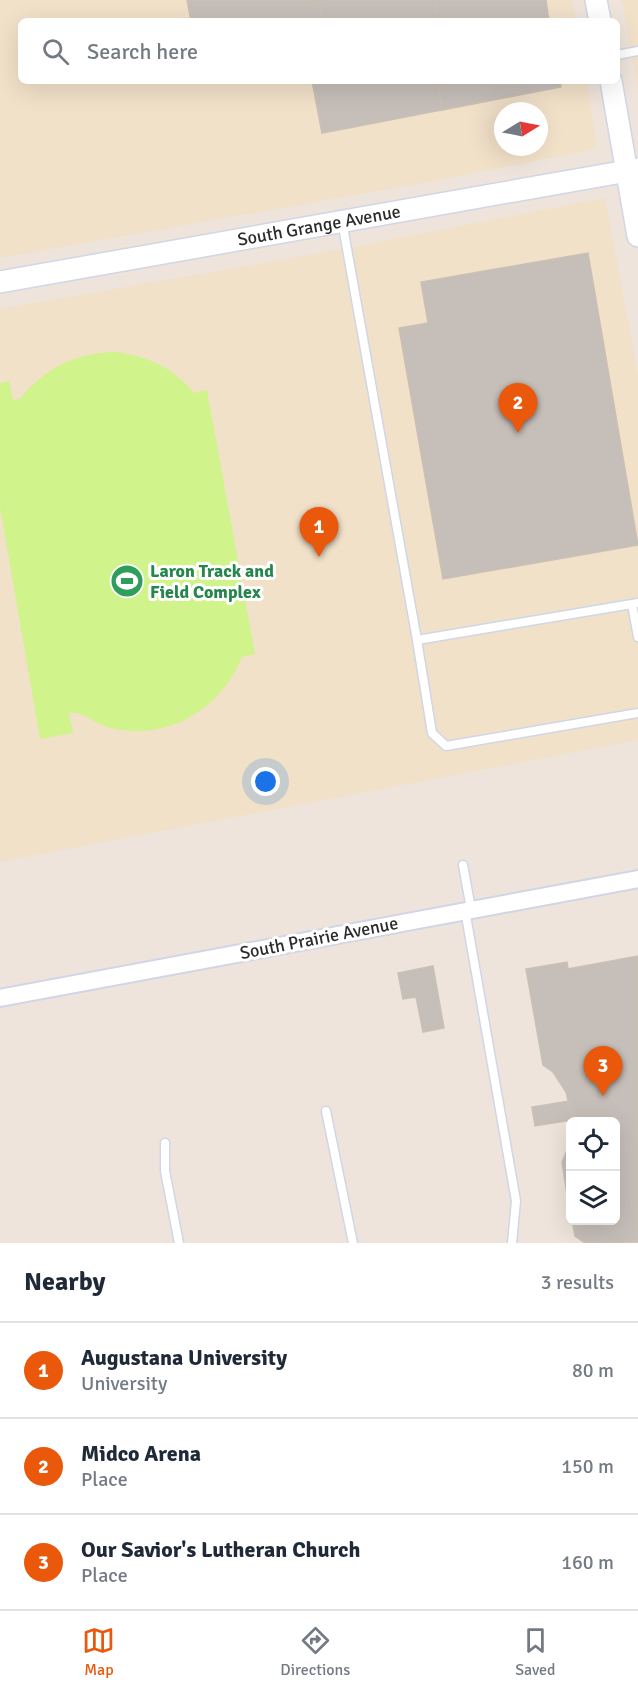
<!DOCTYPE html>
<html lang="en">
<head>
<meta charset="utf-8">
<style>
	body { margin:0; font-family:Signika,sans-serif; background:#f2f2f3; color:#1f2937 }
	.controls { position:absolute; right:18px; bottom:18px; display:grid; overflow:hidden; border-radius:9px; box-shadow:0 6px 24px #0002 }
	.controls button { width:54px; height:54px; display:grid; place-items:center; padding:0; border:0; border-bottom:2px solid #e0e1e3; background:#fff; color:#1f2937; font:30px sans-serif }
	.compass { position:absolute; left:494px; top:102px; width:54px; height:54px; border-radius:50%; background:#fff; box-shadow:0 6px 24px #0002; rotate:80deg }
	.you { position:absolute; left:266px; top:782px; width:21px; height:21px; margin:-15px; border:4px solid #fff; border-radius:50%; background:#1a73e8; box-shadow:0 0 0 9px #1a73e833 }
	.badge { display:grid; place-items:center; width:39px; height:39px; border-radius:50%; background:#ea580c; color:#fff; font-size:20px; font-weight:700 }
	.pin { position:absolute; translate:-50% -50px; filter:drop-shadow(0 2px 3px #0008) }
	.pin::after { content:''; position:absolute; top:32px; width:21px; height:18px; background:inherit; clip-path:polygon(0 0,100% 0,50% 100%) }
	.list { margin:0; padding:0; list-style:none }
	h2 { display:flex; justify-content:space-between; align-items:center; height:78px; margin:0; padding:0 24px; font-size:26px }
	h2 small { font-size:20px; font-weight:400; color:#747a83 }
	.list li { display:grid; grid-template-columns:39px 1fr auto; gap:18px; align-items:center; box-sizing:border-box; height:96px; padding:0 24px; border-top:2px solid #e0e1e3 }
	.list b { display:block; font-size:22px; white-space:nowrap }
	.list p { margin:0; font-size:20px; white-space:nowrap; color:#747a83 }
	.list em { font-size:20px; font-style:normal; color:#747a83 }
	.icon { flex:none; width:33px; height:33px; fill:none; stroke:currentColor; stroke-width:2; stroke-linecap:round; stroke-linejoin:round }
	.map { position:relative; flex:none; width:638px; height:1243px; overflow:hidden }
	.search { position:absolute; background:#fff; box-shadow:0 6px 24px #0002; left:18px; right:18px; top:18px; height:66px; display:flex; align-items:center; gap:15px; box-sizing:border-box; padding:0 21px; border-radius:9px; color:#747a83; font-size:22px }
	.sheet { height:366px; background:#fff }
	nav { display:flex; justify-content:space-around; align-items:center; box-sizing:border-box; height:84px; border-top:2px solid #e0e1e3; background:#fff; font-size:16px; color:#747a83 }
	nav a { display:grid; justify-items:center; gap:3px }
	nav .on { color:#ea580c }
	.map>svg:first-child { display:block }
	.education { fill:#f2e1c9; fill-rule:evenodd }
	.pitch { fill:#d0f38c }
	.building { fill:#c6beb8; stroke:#cac0b4; stroke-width:1.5 }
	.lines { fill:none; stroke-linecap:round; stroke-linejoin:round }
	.service-casing { stroke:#d0d6e5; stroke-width:11 }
	.minor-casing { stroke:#d0d6e5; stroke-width:20 }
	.tertiary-casing { stroke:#d0d6e5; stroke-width:24 }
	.service { stroke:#fff; stroke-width:8 }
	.minor { stroke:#fff; stroke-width:16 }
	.tertiary { stroke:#fff; stroke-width:21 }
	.labels { text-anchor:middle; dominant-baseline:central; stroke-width:6; stroke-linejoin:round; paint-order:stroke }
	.street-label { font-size:18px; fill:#2b2b2b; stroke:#fff }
	.leisure-label { font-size:18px; font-weight:bold; fill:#27864d; stroke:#fff; text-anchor:start }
</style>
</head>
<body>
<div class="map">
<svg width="638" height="1243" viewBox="0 0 638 1243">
	<rect width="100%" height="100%" fill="#eee4db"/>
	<path class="education" d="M0,0H572L576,21H21V81H587L597,146L591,150L434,181L0,258ZM503,111H539V147H503Z
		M622,0H638V91L631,52Z
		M605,198L638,373V740L0,862V309L348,248Z"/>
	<path class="pitch" d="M116,352C147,356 174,368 194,393L207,390L255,654L242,657C220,711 165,743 107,727C95,724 81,710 69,713L73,733L40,739L0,507V383L9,381L13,400L20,399C45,368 75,353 116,352Z"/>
	<path class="building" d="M187,0H300L301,6L319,3L322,21H191Z
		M300,0H435L439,21H322L319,3L301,6Z
		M435,0H546L549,21H439Z
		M312,81H437L442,110L322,133Z
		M437,81H560L561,87L442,110Z
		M588,253L638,545L443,579L399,328L428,323L421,282Z
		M638,956V1242L585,1243L575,1236L572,1220H616V1122H573L566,1092L553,1072L543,1065L526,969L567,962L568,969Z
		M433,966L444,1028L423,1032L416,997L403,999L398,973Z
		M569,1101L573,1120L535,1126L532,1107Z
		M570,1143V1213L562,1162Z"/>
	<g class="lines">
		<defs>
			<path id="service" d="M617,55L638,51
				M342,221L417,640L632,604
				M638,603L632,604L638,637
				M417,640L432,733L446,746L638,713
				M463,865L471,909
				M465,910L516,1201L512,1243
				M326,1111L353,1243
				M165,1143V1171L179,1243"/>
			<path id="minor" d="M0,998L638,879"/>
			<g id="tertiary">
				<path d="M596,0L600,21"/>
				<path d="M611,81L638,236"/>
				<path id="s1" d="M0,282L638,169"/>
			</g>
		</defs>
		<use href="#service" class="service-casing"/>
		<use href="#minor" class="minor-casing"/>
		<use href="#tertiary" class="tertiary-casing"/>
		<use href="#service" class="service"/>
		<use href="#minor" class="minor"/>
		<use href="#tertiary" class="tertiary"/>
	</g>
	<defs>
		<symbol id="stadium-disc" viewBox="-11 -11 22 22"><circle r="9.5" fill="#2e9e5b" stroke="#fff"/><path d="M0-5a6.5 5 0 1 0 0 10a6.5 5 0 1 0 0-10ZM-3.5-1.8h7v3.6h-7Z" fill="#fff"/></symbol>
	</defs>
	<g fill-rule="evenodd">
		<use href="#stadium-disc" x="108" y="562" width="38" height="38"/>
	</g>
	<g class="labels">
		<g class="street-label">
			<text stroke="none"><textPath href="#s1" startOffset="324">South Grange Avenue</textPath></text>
			<text transform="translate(319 938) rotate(-11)">South Prairie Avenue</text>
		</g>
		<g class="leisure-label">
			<text x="150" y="571">Laron Track and<tspan x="150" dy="21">Field Complex</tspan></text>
		</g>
	</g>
</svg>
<div class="controls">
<button><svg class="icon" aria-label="locate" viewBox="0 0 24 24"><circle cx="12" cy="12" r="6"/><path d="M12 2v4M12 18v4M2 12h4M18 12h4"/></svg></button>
<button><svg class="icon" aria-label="layers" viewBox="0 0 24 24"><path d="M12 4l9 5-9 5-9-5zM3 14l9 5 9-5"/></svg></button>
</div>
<svg class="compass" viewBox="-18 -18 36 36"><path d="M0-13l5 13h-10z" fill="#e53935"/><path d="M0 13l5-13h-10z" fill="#747a83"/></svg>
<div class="you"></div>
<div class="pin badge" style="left:319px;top:557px">1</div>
<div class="pin badge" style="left:518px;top:433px">2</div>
<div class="pin badge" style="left:603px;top:1096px">3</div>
<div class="search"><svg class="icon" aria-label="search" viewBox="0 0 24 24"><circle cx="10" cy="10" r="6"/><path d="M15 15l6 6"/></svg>Search here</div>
</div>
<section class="sheet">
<h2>Nearby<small>3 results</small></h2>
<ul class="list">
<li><span class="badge">1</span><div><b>Augustana University</b><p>University</p></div><em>80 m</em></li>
<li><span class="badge">2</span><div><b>Midco Arena</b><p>Place</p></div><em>150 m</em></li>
<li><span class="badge">3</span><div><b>Our Savior's Lutheran Church</b><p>Place</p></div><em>160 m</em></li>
</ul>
</section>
<nav>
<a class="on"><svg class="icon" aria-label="map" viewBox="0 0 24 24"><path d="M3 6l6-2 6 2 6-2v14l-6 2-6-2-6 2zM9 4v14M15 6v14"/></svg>Map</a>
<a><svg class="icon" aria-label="directions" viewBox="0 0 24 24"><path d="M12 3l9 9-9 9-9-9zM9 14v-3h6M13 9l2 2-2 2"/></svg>Directions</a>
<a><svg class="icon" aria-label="saved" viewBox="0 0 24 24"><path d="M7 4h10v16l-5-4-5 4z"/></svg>Saved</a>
</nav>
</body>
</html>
